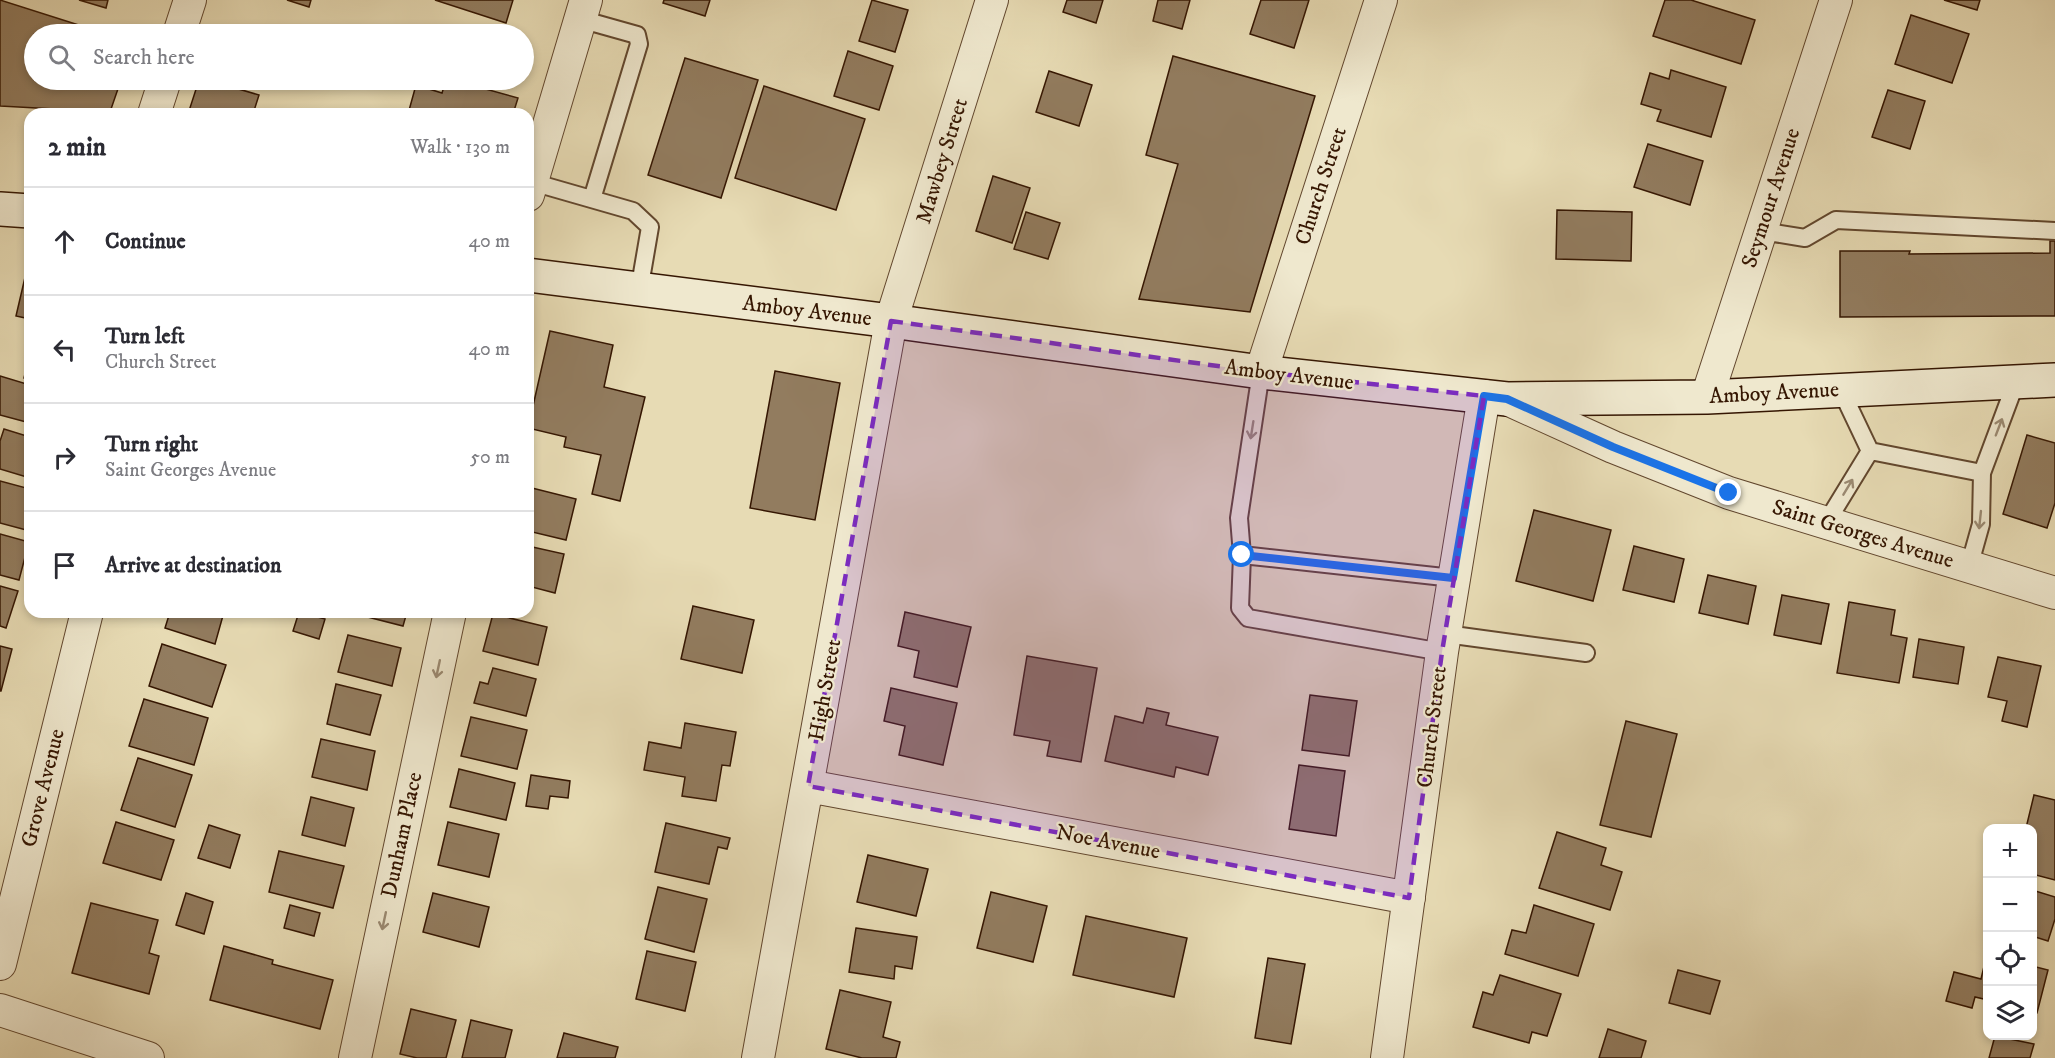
<!DOCTYPE html>
<html lang="en">
<head>
<meta charset="utf-8">
<style>
	body { margin:0; font-family:"IM FELL DW Pica",serif; background:#f2f2f3; color:#2b2b33 }
	.controls { position:absolute; right:18px; bottom:18px; display:grid; overflow:hidden; border-radius:12px; box-shadow:0 3px 9px #0003 }
	.controls button { width:54px; height:54px; display:grid; place-items:center; padding:0; border:0; border-bottom:2px solid #e1e1e2; background:#fff; color:#2b2b33; font:30px sans-serif }
	.stop { position:absolute; width:18px; height:18px; margin:-14px; border:4px solid #1a73e8; border-radius:50%; background:#fff }
	.stop.end { background:#1a73e8; border-color:#fff; box-shadow:0 2px 6px #0008 }
	.list { margin:0; padding:0; list-style:none }
	h2 { display:flex; justify-content:space-between; align-items:center; height:78px; margin:0; padding:0 24px; font-size:26px }
	h2 small { font-size:20px; font-weight:400; color:#7c7c81 }
	.list li { display:grid; grid-template-columns:39px 1fr auto; gap:18px; align-items:center; box-sizing:border-box; height:108px; padding:0 24px; border-top:2px solid #e1e1e2 }
	.list b { display:block; font-size:22px; white-space:nowrap }
	.list p { margin:0; font-size:20px; white-space:nowrap; color:#7c7c81 }
	.list em { font-size:20px; font-style:normal; color:#7c7c81 }
	.icon { flex:none; width:33px; height:33px; fill:none; stroke:currentColor; stroke-width:2; stroke-linecap:round; stroke-linejoin:round }
	.map { position:relative; flex:none; width:2055px; height:1058px; overflow:hidden }
	.search { position:absolute; background:#fff; box-shadow:0 3px 9px #0003; left:24px; top:24px; width:510px; height:66px; display:flex; align-items:center; gap:15px; box-sizing:border-box; padding:0 21px; border-radius:33px; color:#7c7c81; font-size:22px }
	.panel { position:absolute; background:#fff; box-shadow:0 3px 9px #0003; left:24px; top:108px; width:510px; height:510px; border-radius:18px }
	.map>svg:first-child { display:block }
	.building { fill:#927c5f; stroke:#351602; stroke-width:1.5 }
	.lines { fill:none; stroke-linecap:round; stroke-linejoin:round }
	.lane-casing { stroke:#62472e; stroke-width:20 }
	.street-casing { stroke:#62472e; stroke-width:34 }
	.secondary-casing { stroke:#351602; stroke-width:36 }
	.lane { stroke:#efe8ce; stroke-width:16 }
	.street { stroke:#efe8ce; stroke-width:32 }
	.secondary { stroke:#efe8ce; stroke-width:33 }
	.oneway { stroke:#9b8a72 }
	.route { stroke:#1a73e8; stroke-width:8 }
	.marked { fill:#7b2cbf; fill-opacity:0.2; stroke:#7b2cbf; stroke-width:4.5; stroke-dasharray:12 8; stroke-linejoin:round }
	.labels { text-anchor:middle; dominant-baseline:central; stroke-width:4.5; stroke-linejoin:round; paint-order:stroke }
	.street-label { font-size:22px; fill:#351602; stroke:#efe8ce }
</style>
</head>
<body>
<div class="map">
<svg width="2055" height="1058" viewBox="0 0 2055 1058">
	<rect width="100%" height="100%" fill="#e7dbb4"/>
	<filter id="stains"><feTurbulence type="fractalNoise" baseFrequency=".00333" numOctaves="4"/><feColorMatrix values="0 0 0 0 .2 0 0 0 0 .09 0 0 0 0 .02 0 0 0 .5 -.17"/></filter>
	<radialGradient id="worn" r=".72"><stop offset=".6" stop-color="#630" stop-opacity="0"/><stop offset="1" stop-color="#630" stop-opacity=".3"/></radialGradient>
	<path class="building" d="M0,0L107,34H34V80H121L110,112L0,106Z
		M79,0H108L106,8Z
		M287,0H311L309,7Z
		M435,0H513L506,23Z
		M664,0H710L705,16L663,3Z
		M872,0L908,10L895,52L859,41Z
		M1067,0H1103L1096,23L1063,12Z
		M1158,0H1190L1182,29L1153,21Z
		M1261,0H1309L1294,48L1250,34Z
		M1665,0H1691L1755,20L1741,64L1653,36Z
		M1944,0H1980L1977,10Z
		M1911,15L1969,34L1952,83L1895,64Z
		M848,51L893,66L879,110L834,96Z
		M1173,56L1315,96L1250,312L1139,299L1178,164L1146,155Z
		M685,58L758,80L721,198L648,175Z
		M1671,70L1726,87L1711,137L1657,121L1661,110L1641,104L1650,73L1669,79Z
		M1049,71L1092,85L1079,126L1036,112Z
		M199,80H208L259,95L253,114H188Z
		M446,80H453L518,98L513,114H408L416,85L442,93Z
		M764,86L865,119L836,210L735,178Z
		M1888,90L1925,101L1910,149L1872,137Z
		M1648,144L1703,161L1690,205L1634,187Z
		M993,176L1030,188L1012,243L976,231Z
		M1557,210L1632,212L1631,261L1556,259Z
		M1026,212L1060,223L1048,259L1014,249Z
		M2050,241H2055V316L1840,317V251H1910L1909,254L2050,253Z
		M30,256V319L16,316Z
		M550,331L613,345L604,387L645,397L620,501L592,494L601,455L564,447L566,437L528,428Z
		M30,354V380L24,378Z
		M775,371L840,383L815,520L750,508Z
		M0,376L30,385V423L0,415Z
		M4,429L30,437V478L0,469V441Z
		M2027,435L2055,443V503L2047,528L2003,514Z
		M0,481L30,489V531L0,523Z
		M528,487L576,499L566,540L528,531Z
		M1534,510L1611,530L1593,601L1516,581Z
		M0,534L29,542L19,580L0,575Z
		M528,546L564,554L555,593L528,586Z
		M1634,546L1684,559L1674,602L1623,590Z
		M1708,575L1756,586L1748,624L1699,613Z
		M0,586L18,591L6,628L0,626Z
		M1782,595L1829,604L1821,644L1774,635Z
		M1849,602L1895,610L1891,635L1907,638L1899,683L1837,673Z
		M693,606L754,620L742,673L681,659Z
		M170,612H224L215,644L165,628Z
		M299,612L325,619L319,639L293,631Z
		M348,612H407L403,626Z
		M905,612L971,627L957,687L914,677L919,651L898,646Z
		M493,614L547,627L538,665L483,651Z
		M348,635L401,648L392,686L338,672Z
		M1919,639L1964,647L1958,684L1913,677Z
		M162,644L226,665L212,707L149,686Z
		M0,646L12,649L1,691H0Z
		M1027,656L1097,668L1081,762L1047,756L1050,741L1014,735Z
		M1998,657L2041,666L2027,727L2002,721L2007,701L1988,697Z
		M493,668L536,679L526,716L474,703L480,682L488,684Z
		M336,684L381,695L370,735L327,724Z
		M891,688L957,703L943,765L899,755L905,726L884,721Z
		M1310,695L1357,701L1349,756L1302,750Z
		M144,699L208,718L194,765L129,746Z
		M1147,708L1169,713L1166,725L1218,737L1208,775L1176,767L1174,777L1105,761L1115,716L1143,723Z
		M471,717L527,730L517,769L461,756Z
		M1626,721L1677,734L1651,837L1600,825Z
		M685,723L736,732L730,766L722,765L716,801L682,796L685,777L644,770L649,742L681,748Z
		M321,739L375,751L367,790L312,777Z
		M138,758L192,775L175,827L121,810Z
		M1299,765L1345,771L1336,836L1289,829Z
		M459,769L515,783L506,820L450,807Z
		M531,775L570,781L568,798L550,796L548,809L526,806Z
		M2034,795L2055,800V880L2032,874V828H2026Z
		M311,797L354,808L345,846L302,835Z
		M116,822L174,840L161,880L103,863Z
		M448,822L499,834L489,877L438,865Z
		M666,823L730,838L727,849L718,847L709,884L655,872Z
		M209,825L240,835L230,868L198,858Z
		M1557,832L1606,848L1601,865L1622,872L1610,910L1539,888Z
		M279,851L344,866L333,908L269,892Z
		M868,855L928,869L916,916L857,902Z
		M658,887L707,899L694,952L645,939Z
		M2032,890L2055,897V919L2048,941L2032,936Z
		M991,892L1047,906L1033,962L977,948Z
		M186,893L213,902L204,934L176,925Z
		M433,893L489,907L479,947L423,932Z
		M91,903L158,920L149,953L159,956L149,994L72,973Z
		M290,905L320,913L314,936L284,928Z
		M1534,905L1594,924L1578,976L1505,954L1512,930L1526,933Z
		M1086,916L1187,938L1174,997L1073,975Z
		M856,928L917,937L912,969L895,966L894,979L849,972Z
		M224,946L273,960L272,964L333,980L320,1029L210,1000Z
		M647,951L696,962L685,1011L636,999Z
		M1987,954L1988,1000L1975,997L1972,1008L1946,1001L1954,972L1981,979Z
		M1268,958L1305,964L1291,1044L1255,1038Z
		M2032,966L2048,970L2037,1013L2032,1012Z
		M1678,970L1720,981L1710,1014L1669,1003Z
		M1500,975L1561,994L1547,1036L1532,1032L1529,1043L1473,1027L1483,992L1493,995Z
		M840,990L891,1002L883,1037L900,1042L896,1058H862L826,1049Z
		M411,1009L456,1020L446,1058H417L400,1054Z
		M471,1020L512,1030L505,1058H462Z
		M1608,1029L1646,1041L1641,1058H1599Z
		M564,1033L618,1047L615,1058H557Z
		M1995,1036L2034,1044L2030,1058H1989Z"/>
	<g class="lines">
		<defs>
			<path id="lane" d="M580,19L637,35L639,44L592,199
				M532,182L633,211L650,227L639,291
				M1761,231L1805,238L1836,220L2055,231
				M1261,372L1239,518L1242,555L1453,578
				M1841,390L1870,451
				M1870,451L1982,473
				M1826,523L1870,451
				M1242,555L1240,608L1248,618L1442,652
				M1969,567L1981,524L1982,473L2016,382
				M1446,634L1586,653"/>
			<path id="street" d="M179,34L190,0
				M154,114L165,80
				M528,195L586,0
				M1261,372L1381,0
				M1707,397L1836,0
				M1507,399L1613,447L1729,493L2055,593
				M808,786L1409,898
				M0,964L87,612
				M0,1010L148,1058
				M355,1058L450,612
				M758,1058L891,321L992,0
				M1387,1058L1442,652L1484,396"/>
			<path id="secondary" d="M0,209L30,211
				M528,275L891,321L1261,372L1507,399L1707,397L2055,380"/>
		</defs>
		<use href="#lane" class="lane-casing"/>
		<use href="#street" class="street-casing"/>
		<use href="#secondary" class="secondary-casing"/>
		<use href="#lane" class="lane"/>
		<use href="#street" class="street"/>
		<use href="#secondary" class="secondary"/>
	</g>
	<defs><path id="oneway-shaft" d="M-6 0H5M1.5-3L5.5 0L1.5 3" fill="none" stroke-width="1.6" stroke-linecap="round" stroke-linejoin="round" transform="scale(1.5)"/></defs>
	<g class="oneway">
		<use href="#oneway-shaft" transform="translate(1999 427) rotate(-69)"/>
		<use href="#oneway-shaft" transform="translate(1252 430) rotate(99)"/>
		<use href="#oneway-shaft" transform="translate(1848 487) rotate(-59)"/>
		<use href="#oneway-shaft" transform="translate(1980 520) rotate(96)"/>
		<use href="#oneway-shaft" transform="translate(438 669) rotate(102)"/>
		<use href="#oneway-shaft" transform="translate(384 921) rotate(102)"/>
	</g>
	<g class="lines">
		<path class="route" d="M1242,555L1453,578L1484,396L1507,399L1613,447L1729,493"/>
	</g>
	<path class="marked" d="M891,321L1261,372L1484,396L1442,652L1409,898L808,786Z"/>
	<g class="labels">
		<g class="street-label">
			<text transform="translate(942 161) rotate(-73)">Mawbey Street</text>
			<text transform="translate(1321 186) rotate(-72)">Church Street</text>
			<text transform="translate(1771 198) rotate(-72)">Seymour Avenue</text>
			<text transform="translate(807 311) rotate(7)">Amboy Avenue</text>
			<text transform="translate(1289 375) rotate(7)">Amboy Avenue</text>
			<text transform="translate(1774 393) rotate(-3)">Amboy Avenue</text>
			<text transform="translate(1863 534) rotate(17)">Saint Georges Avenue</text>
			<text transform="translate(825 690) rotate(-80)">High Street</text>
			<text transform="translate(1432 727) rotate(-83)">Church Street</text>
			<text transform="translate(43 788) rotate(-76)">Grove Avenue</text>
			<text transform="translate(402 835) rotate(-78)">Dunham Place</text>
			<text transform="translate(1108 842) rotate(11)">Noe Avenue</text>
		</g>
	</g>
	<rect width="100%" height="100%" filter="url(#stains)"/>
	<rect width="100%" height="100%" fill="url(#worn)"/>
</svg>
<div class="controls">
<button>+</button>
<button>−</button>
<button><svg class="icon" aria-label="locate" viewBox="0 0 24 24"><circle cx="12" cy="12" r="6"/><path d="M12 2v4M12 18v4M2 12h4M18 12h4"/></svg></button>
<button><svg class="icon" aria-label="layers" viewBox="0 0 24 24"><path d="M12 4l9 5-9 5-9-5zM3 14l9 5 9-5"/></svg></button>
</div>
<div class="stop" style="left:1242px;top:555px"></div>
<div class="stop end" style="left:1729px;top:493px"></div>
<div class="search"><svg class="icon" aria-label="search" viewBox="0 0 24 24"><circle cx="10" cy="10" r="6"/><path d="M15 15l6 6"/></svg>Search here</div>
<section class="panel">
<h2>2 min<small>Walk · 130 m</small></h2>
<ul class="list">
<li><svg class="icon" aria-label="ahead" viewBox="0 0 24 24"><path d="M12 20V5M6 11l6-6 6 6"/></svg><div><b>Continue</b></div><em>40 m</em></li>
<li><svg class="icon" aria-label="left" viewBox="0 0 24 24"><path d="M17 20v-9H6M10 6l-5 5 5 5"/></svg><div><b>Turn left</b><p>Church Street</p></div><em>40 m</em></li>
<li><svg class="icon" aria-label="right" viewBox="0 0 24 24"><path d="M7 20v-9h11M14 6l5 5-5 5"/></svg><div><b>Turn right</b><p>Saint Georges Avenue</p></div><em>50 m</em></li>
<li><svg class="icon" aria-label="arrive" viewBox="0 0 24 24"><path d="M6 21V4h12l-3 4 3 4H6"/></svg><div><b>Arrive at destination</b></div></li>
</ul>
</section>
</div>
</body>
</html>
